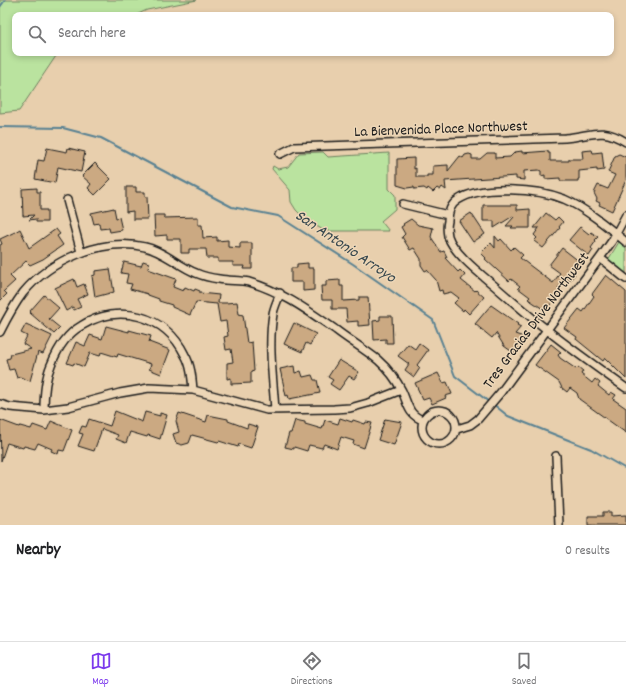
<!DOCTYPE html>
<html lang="en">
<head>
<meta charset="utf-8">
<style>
	body { margin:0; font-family:Dekko,sans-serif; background:#f2f2f2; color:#202124 }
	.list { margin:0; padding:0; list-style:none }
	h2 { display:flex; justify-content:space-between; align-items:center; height:52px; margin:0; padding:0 16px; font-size:17px }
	h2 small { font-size:13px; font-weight:400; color:#757577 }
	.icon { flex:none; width:22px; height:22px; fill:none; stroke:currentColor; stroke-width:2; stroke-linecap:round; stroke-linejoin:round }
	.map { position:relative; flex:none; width:626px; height:525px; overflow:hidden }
	.search { position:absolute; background:#fff; box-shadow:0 2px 6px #0003; left:12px; right:12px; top:12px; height:44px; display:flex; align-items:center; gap:10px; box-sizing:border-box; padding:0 14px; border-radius:8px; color:#757577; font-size:15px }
	.sheet { height:116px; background:#fff }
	nav { display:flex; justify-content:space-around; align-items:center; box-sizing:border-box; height:56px; border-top:1px solid #e0e0e0; background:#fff; font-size:11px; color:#757577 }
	nav a { display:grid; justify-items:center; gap:2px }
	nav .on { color:#7c3aed }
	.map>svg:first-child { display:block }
	.green { fill:#bae39f; stroke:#6b805e }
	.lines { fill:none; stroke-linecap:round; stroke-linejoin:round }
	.stream { stroke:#588192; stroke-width:2 }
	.building { fill:#cba982; stroke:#1c1c1c }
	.street-casing { stroke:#1c1c1c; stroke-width:10 }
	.street { stroke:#edd6b6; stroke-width:7 }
	.labels { text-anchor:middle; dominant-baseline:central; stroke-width:3; stroke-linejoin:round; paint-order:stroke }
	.street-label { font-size:15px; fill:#1c1c1c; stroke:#edd6b6 }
	.water-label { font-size:16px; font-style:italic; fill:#35464d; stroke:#edd6b6 }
</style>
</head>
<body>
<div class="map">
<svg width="626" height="525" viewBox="0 0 626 525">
	<rect width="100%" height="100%" fill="#e8cfad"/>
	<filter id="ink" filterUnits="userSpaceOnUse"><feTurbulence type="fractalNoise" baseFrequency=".025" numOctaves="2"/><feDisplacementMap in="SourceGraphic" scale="8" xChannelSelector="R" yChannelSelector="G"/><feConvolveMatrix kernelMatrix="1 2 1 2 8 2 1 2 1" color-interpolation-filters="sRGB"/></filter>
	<g filter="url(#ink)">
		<path class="green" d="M0,0H197L147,10L136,15H15V53H58L19,111L0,113Z
			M323,152L328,157L389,153V189L395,195V209L381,221L389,231H325L306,220L296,210L291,202L290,190L272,169L273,166L278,169L288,167L299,153Z
			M619,242L626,248V275L608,260Z"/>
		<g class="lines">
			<path class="stream" d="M0,7L5,0
				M0,127L63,128L101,138L232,207L278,216L353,264L433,320L455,376L489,402
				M493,404L508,416L591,449L626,469"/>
		</g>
		<path class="building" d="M47,148L67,152L68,148L85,152L81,172L58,167L55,183L35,179L38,160L44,161Z
			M592,150L593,153L602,152L604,170L597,171V169L579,171V179H578V181H560V178L545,179V175L541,176V171L539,170L524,171V180L516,179V176L445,181L446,190L442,187L440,190L437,188L433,192L428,188L427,190L424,188L414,189V187L407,188L397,185V159L414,158V169L416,168V177H427V175H433V166L448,165V171L460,156L463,158L465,155L469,154L472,155V159H480L487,153H495V158L510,157L515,152L522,151V153L548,151V153H550V161H569V159H583L582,151Z
			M619,154L626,157V180L612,211L599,205L600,203L596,201L597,199L594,193L598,185L608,189L615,175L608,172L615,156Z
			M95,163L111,179L95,195L88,188L91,184L82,176Z
			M126,187H136V192H145V197H147L148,219H133V211L126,212Z
			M37,188V192H40V210H47V222H36V219L29,220L34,215L23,216L22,189Z
			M483,205H517V210L530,209V228H511L513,226H506L514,217L513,216L494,228V221H483Z
			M114,208L116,218L119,217L122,230L110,232L109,228L100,229L99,223L94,224L91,213Z
			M471,213L485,234L473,242L459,221Z
			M546,213L555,220L558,217L563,222L559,227L560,228L543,248L534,241L537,238L534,235L539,228H534Z
			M154,215H164V218L198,217V225H202L203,238L217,237V241L228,240V247L240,248V243H252V269H244L245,266H233V262H218V258H207L206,249H189V253H181V239H167V235L155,236Z
			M411,219L418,225L433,228L431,237L441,252L444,251L447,257L445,258L458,272L460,270L465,275L461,280L475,291L476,290L484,297L469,314L464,309L463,311L454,303L459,298L451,292L443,294L442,290L439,291L436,280L427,270L425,271L421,265V259L414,248L410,250L402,237L405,234L401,227L404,225L403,224Z
			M580,227L589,234L591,232L598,237L595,240L596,241L591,248L593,250L589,256L569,240Z
			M20,229L29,248L56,229L60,234L57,236L63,245L43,259L30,265L26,261L10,276L15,281L4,291L7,294L0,301V245L2,244L0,239L15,232Z
			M495,236L499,241L501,239L511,250L514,247L523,255L520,258L553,283L560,273L549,265L562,248L580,262L573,272L575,274L570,280L567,278L558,288L560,290L546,311L528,299L530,297L518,288L520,286L511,279L509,281L485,259L486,258L481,253L491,243L495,248Z
			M143,261L149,263L148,269L176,279L173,287L183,291L185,287L194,291L195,289L200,291V293L219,295L218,303H226L237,302L239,314L243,315L247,343L252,342L254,371L251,372V383L231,384V378L227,379V363L233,362L231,349L226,350L224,337L228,336L226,321L220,322L217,304L196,302L190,315L172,307V305L159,301V299L148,295V294L130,289L132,284L126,283L128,274L121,273L124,262L141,266Z
			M308,263V268H314V290L303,291V282H291V268H297V264Z
			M110,269L114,292L95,297L92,276L95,275V271Z
			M606,275L626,292V379L605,358L603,361L576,339L577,337L564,328L579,309L583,312L594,296L592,294Z
			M74,279L77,287L84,284L88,294L77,299L81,307L74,310L73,307L66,311L55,288Z
			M340,280V286H343V301L359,300V297H368L370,325L358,326V321L347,322L346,309H332V300H322L321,286H326V281Z
			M44,295L59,308L49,319L60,328L54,334L30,313L31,312L30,311Z
			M491,305L518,324L517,325L521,327L515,334L526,338L515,353L511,351L504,346L496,333L492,338L475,324Z
			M380,316H392L393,343H386V339L374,340L373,321L380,320Z
			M294,323L316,334L310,345L306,343L302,352L284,344Z
			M26,324L52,336L43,354L38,352L30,381L20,377L17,378L14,369L9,370L6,359L10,358L11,354L31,349L23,344L27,336L21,333Z
			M106,326L129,332V330L151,336L149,342L170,350L161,374L149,369L151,364L118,354L117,357L101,352L100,356L90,353L84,367L74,363L73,365L67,363L76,342L85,346L90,335L102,339Z
			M419,343L428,350L417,365L420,368L414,377L405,370L409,364L398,356L408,344L415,349Z
			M551,344L561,352L558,355L560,358L576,369L578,367L583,371L581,374L592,383L595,379L600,383L598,386L609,395L611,392L616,395L613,399L626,408V433L579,399L577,393L570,388L567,392L562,388L559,382L535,365Z
			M339,360L359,372L354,379L349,376L339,390L330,384L333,380L328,377Z
			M294,366L295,373L301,371L303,377L312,375L314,380H317L320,393L289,399L288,395L286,396L280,369Z
			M438,373L443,383L447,382L452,394L445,396L446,398L432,404L429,398L423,400L415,383Z
			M115,411L142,422L145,412L160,416V413L167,415L160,439L148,435L147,437L130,432L126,443L116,439L118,435L102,429L94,451L78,446L83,434L79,433L82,426L86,427L89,419L110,426Z
			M179,413L206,422L208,415L228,419V421L247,428L248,424L258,427L251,448L239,444L238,447L219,441L218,442L192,435L189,443L182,445L176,443L173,434L179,432L176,421Z
			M340,418L352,422L353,420L365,424L366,422L372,423L364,448L353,444L354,441L341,437L337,449L324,444L322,448L309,445L307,451L294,447V449L285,447L289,433H291L295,420L305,422V424L322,429L325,420L338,424Z
			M385,419L402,422L394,445L378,440Z
			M0,420L19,427L20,426L31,429L33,425L47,430L51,421L72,430L64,451L59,450L58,454L51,451L52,449L38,443L35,449L24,446L23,448L7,443L1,461Z
			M603,512H611V516L626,515V525H588V516H603Z"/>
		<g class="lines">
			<defs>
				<path id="street" d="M280,154L294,147L565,138C592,136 600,126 626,142
					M67,200L81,252
					M403,204L448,215
					M626,242C608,227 585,208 564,199C539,189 481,184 458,200C451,204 448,213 448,221C447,225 447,231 448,236C453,253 483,276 497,288C513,302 529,316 546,329C572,350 599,369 626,388
					M600,258L626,279
					M0,332C7,318 14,305 23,293C50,260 103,237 145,247C164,251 178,266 196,273C203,276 211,278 219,279C229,281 239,280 249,282C283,292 307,310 336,330C349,340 364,349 378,360C387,368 396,379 402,391C408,404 408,415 423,420
					M0,404L10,407L44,410L68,407L120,393L149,388L193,390L267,410L334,409L350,408L368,403L401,390
					M422 427a17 17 0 1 1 34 0a17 17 0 1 1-34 0Z
					M44,410C44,394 45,379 51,365C57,350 67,334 81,326C118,303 165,314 185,355C191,365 192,378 193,390
					M275,410C273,379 268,345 273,314C274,307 278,300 280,293
					M457,429L470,425L478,419L501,392L600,258L612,241L626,215
					M556,456L559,525"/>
			</defs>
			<use href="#street" class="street-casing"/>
			<use href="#street" class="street"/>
		</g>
	</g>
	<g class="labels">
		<g class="street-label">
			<text transform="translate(441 130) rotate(-2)">La Bienvenida Place Northwest</text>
			<text transform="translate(537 321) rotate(-53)">Tres Gracias Drive Northwest</text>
		</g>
		<g class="water-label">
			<text transform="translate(345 247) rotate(34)">San Antonio Arroyo</text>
		</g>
	</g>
</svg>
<div class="search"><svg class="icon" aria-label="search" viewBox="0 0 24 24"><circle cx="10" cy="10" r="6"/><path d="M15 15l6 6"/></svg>Search here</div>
</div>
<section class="sheet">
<h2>Nearby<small>0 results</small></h2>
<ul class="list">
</ul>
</section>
<nav>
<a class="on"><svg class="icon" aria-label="map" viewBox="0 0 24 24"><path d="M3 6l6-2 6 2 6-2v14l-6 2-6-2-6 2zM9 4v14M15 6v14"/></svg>Map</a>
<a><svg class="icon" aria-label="directions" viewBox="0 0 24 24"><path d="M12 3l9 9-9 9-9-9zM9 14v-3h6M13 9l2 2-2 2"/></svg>Directions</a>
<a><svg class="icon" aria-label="saved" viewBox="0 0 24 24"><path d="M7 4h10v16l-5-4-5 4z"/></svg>Saved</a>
</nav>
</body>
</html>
